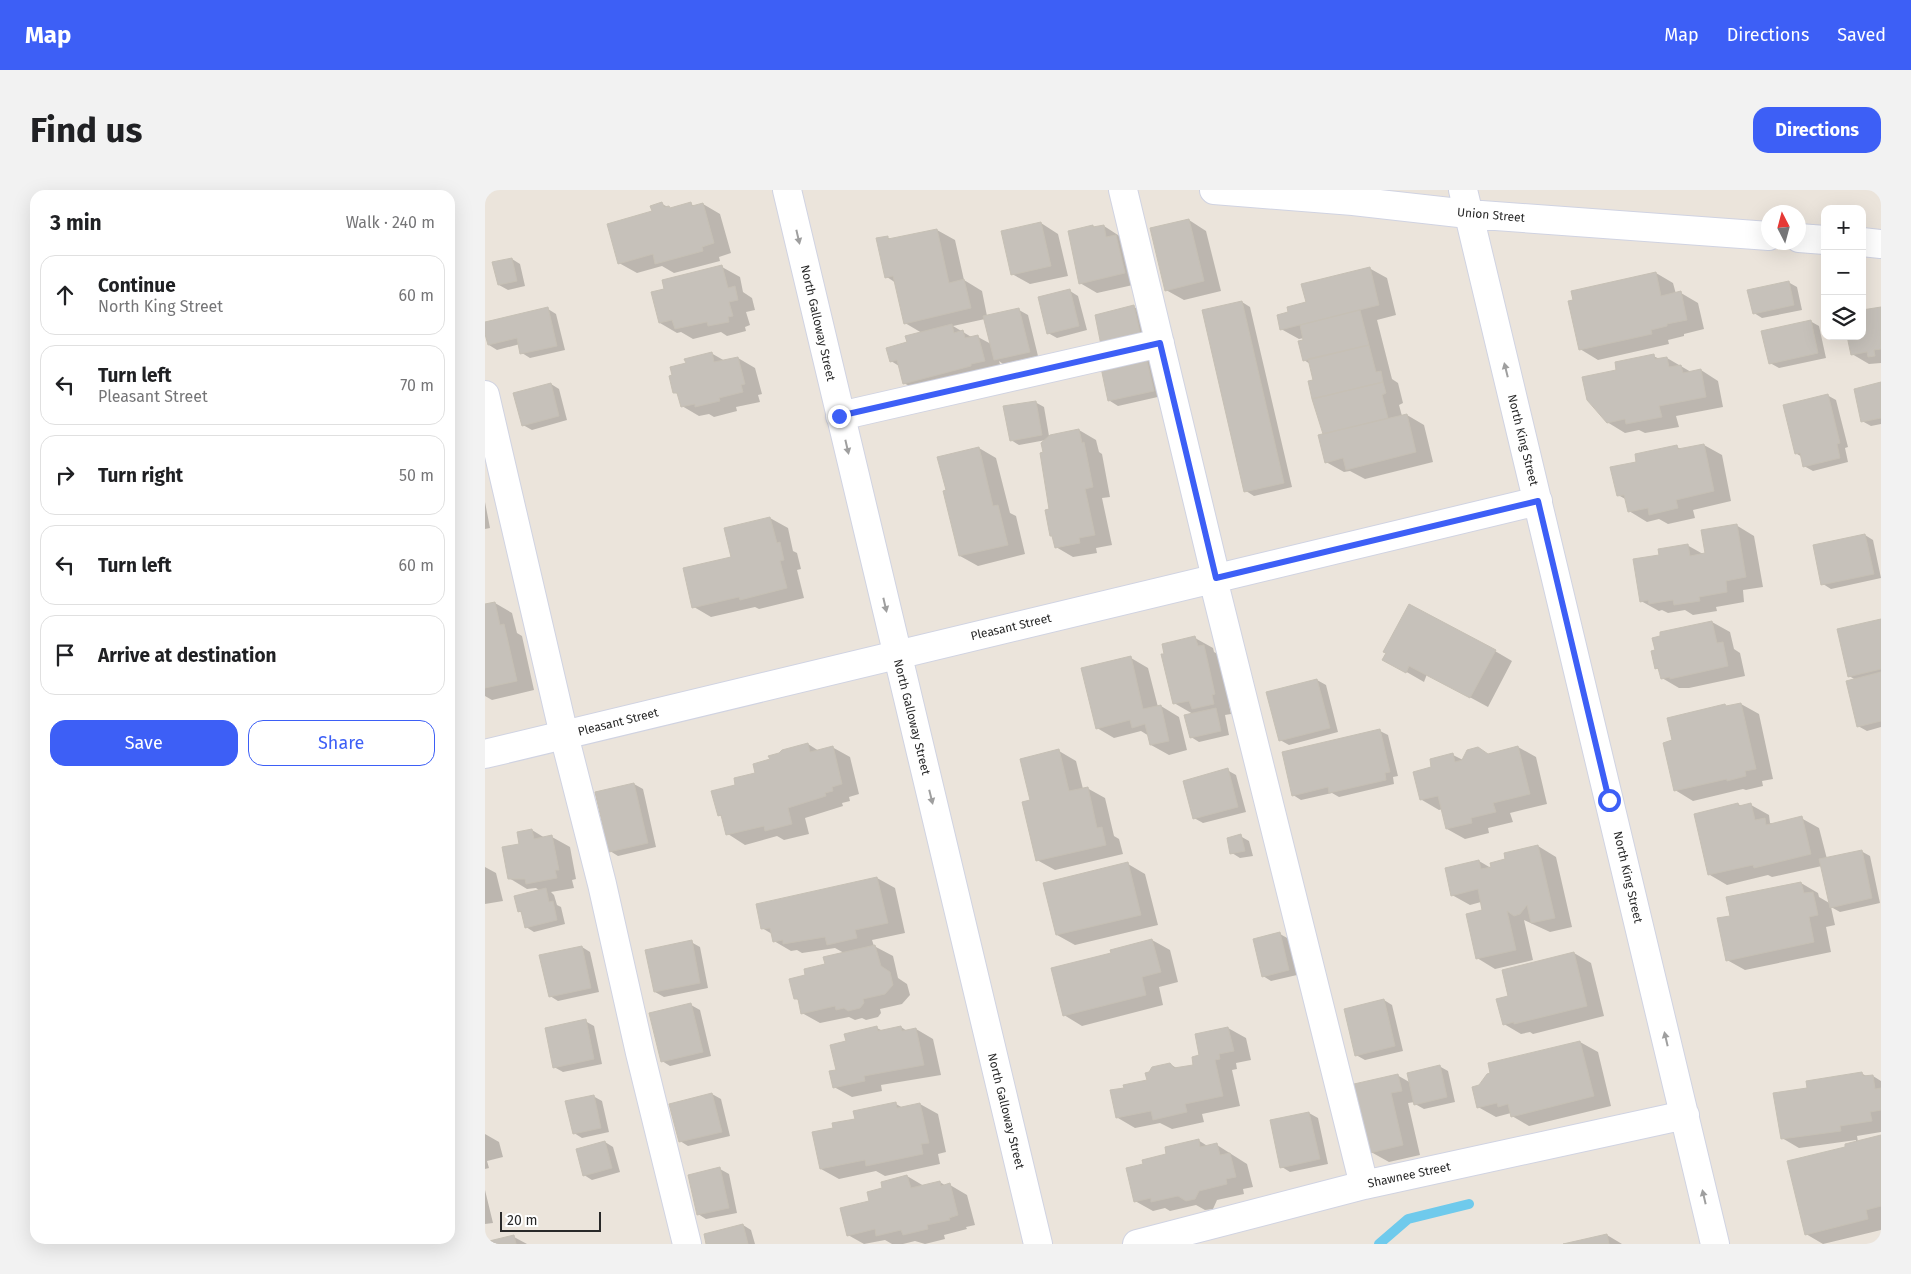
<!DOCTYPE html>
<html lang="en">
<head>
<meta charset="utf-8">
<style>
	body { margin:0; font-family:"Fira Sans",sans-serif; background:#f2f2f2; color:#202124 }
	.controls { position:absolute; right:15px; top:15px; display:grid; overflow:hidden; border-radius:10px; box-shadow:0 5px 20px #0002 }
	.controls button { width:45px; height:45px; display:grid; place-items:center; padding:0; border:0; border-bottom:1px solid #e0e0e0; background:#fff; color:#202124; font:25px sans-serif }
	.compass { position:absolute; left:1276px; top:15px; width:45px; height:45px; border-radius:50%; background:#fff; box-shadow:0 5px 20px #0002; rotate:354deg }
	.scale { position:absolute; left:15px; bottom:12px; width:101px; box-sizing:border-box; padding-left:5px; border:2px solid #292929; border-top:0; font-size:14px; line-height:18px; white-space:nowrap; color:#292929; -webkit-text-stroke:4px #fff; paint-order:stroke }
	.stop { position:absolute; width:15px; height:15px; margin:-11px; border:4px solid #3d5ff6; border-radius:50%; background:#fff }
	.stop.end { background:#3d5ff6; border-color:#fff; box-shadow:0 1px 5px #0008 }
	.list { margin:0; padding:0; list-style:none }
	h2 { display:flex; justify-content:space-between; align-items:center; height:65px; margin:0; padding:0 20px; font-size:21px }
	h2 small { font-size:16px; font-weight:400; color:#757577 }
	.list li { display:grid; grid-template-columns:32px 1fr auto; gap:15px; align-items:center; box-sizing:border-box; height:80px; margin:0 10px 10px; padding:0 10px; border:1px solid #e0e0e0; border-radius:15px }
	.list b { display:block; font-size:19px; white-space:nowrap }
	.list p { margin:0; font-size:16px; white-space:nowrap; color:#757577 }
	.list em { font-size:16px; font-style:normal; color:#757577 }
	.actions { display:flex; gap:10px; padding:15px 20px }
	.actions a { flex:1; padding:11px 0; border:1px solid #3d5ff6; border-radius:15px; text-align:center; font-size:18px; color:#3d5ff6 }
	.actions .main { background:#3d5ff6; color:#fff }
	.icon { flex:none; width:28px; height:28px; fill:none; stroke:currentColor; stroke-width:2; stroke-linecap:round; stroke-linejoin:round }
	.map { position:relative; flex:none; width:1396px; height:1054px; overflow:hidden; border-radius:15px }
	header { display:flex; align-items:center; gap:30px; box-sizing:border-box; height:70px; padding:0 25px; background:#3d5ff6; color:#fff }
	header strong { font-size:24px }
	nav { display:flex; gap:28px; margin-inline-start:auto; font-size:18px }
	.intro { display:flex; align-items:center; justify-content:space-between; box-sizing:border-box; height:120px; padding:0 30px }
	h1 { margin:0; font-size:35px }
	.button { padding:12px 22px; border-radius:15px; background:#3d5ff6; color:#fff; font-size:18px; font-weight:700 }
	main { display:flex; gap:30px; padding:0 30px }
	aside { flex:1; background:#fff; border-radius:15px; box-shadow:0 5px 20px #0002 }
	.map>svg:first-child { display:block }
	.shadow { fill:#0003; fill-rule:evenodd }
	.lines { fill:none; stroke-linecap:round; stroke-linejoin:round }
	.stream { stroke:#6fcaec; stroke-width:10 }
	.building { fill:#c6c1ba; stroke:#c6c0b5 }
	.minor-casing { stroke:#d0d3e2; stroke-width:30 }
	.minor { stroke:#fff; stroke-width:28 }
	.oneway { fill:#9f9f9f }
	.route { stroke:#3d5ff6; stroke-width:6 }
	.labels { text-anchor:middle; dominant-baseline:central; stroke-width:4; stroke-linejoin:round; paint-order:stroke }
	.street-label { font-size:12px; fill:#292929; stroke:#fff }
</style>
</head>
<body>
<header>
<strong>Map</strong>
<nav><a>Map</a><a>Directions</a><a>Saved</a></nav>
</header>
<div class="intro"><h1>Find us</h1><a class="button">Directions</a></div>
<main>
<aside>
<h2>3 min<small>Walk · 240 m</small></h2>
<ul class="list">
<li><svg class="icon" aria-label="ahead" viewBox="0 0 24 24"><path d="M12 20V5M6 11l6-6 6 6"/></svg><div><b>Continue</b><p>North King Street</p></div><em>60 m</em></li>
<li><svg class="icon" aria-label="left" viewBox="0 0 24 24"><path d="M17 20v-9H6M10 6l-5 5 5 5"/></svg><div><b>Turn left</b><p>Pleasant Street</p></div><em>70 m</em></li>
<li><svg class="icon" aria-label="right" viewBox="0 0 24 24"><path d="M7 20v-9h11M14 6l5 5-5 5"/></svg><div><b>Turn right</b></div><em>50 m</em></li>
<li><svg class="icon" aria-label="left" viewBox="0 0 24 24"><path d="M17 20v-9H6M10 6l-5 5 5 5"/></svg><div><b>Turn left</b></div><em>60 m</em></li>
<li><svg class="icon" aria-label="arrive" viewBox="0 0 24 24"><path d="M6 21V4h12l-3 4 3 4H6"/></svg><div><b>Arrive at destination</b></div></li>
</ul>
<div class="actions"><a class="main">Save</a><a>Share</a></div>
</aside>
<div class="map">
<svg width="1396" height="1054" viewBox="0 0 1396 1054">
	<rect width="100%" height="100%" fill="#ebe4db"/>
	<path class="shadow" d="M177,14L187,19L205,14L210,16L218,14L235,24L246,63L234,67L235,71L189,83L177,76L152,83L134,73L169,22Z
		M704,30L721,41L736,101L699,110L681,100Z
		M556,33L573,44L583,86L545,94L527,84Z
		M608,36L611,38L619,36L636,47L657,93L612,103L595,93Z
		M452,40L470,50L479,90L497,101L502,126L534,120L543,125L553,166L518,174L514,171L517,180L436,203L419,193L414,176L406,171L437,143L420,133L411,93L402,87V47L407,50ZM500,129L506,154L493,147L488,148L468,136Z
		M27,69L35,74L40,96L23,100L14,95Z
		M237,77L255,87L258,102L267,108L270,120L261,122L265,135L260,137L261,141L242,146L236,142L208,149L196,142L192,143L175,133L181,100Z
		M884,78L902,88L911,125L892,130L907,189L913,193L918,213L914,215L917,226L922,225L939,235L948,272L880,289L865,281L859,282L841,272L839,245L829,191L825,174L819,170V148L814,149L796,139L805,123Z
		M1171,83L1188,93L1191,104L1196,103L1213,113L1219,139L1199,144V146L1183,150L1184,154L1113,170L1095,159Z
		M1303,92L1312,97L1317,120L1277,128L1269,123Z
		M585,101L593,106L602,140L572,148L563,143Z
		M757,112L765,117L807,297L769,306L761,301Z
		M649,117L658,122L665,156L611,125Z
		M1396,118V173L1384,174L1367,164Z
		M63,119L71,124L80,160L45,168L37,163L35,154L12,160L4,155L0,133Z
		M1325,131L1334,136L1341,168L1294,178L1285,173Z
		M226,163L240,171L253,168L270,178L277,204L273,205L275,212L251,217L252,221L229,227L224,224L214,226L197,216L194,205L190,202L202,174Z
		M1168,166L1175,169L1182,168L1206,182L1216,180L1233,191L1238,217L1191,226L1194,237L1160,243L1154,240L1140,243L1122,232L1133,181Z
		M668,169L677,206L633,216L625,211L616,174Z
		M66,194L74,199L82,230L47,240L38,235Z
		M1396,194V234L1386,236L1377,231Z
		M1342,205L1351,210L1363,257L1360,258L1363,272L1328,281L1319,276L1317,267L1312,264Z
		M550,212L559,217L564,246L594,240L611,250L614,262L617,264L625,307L617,308L627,355L611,358L612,363L588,367L571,357L560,263L561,250L534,255L526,250Z
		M1219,255L1237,265L1246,311L1208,320L1210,328L1183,334L1174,329L1162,332L1144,321L1142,310L1133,305L1152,273L1192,257L1197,260Z
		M494,258L511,268L525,323L531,326L540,364L493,376L475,366Z
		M0,312L5,338L0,339Z
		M285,328L303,338L308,361L312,363L316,379L312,380L319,408L274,419L270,417L226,427L209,417L247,368Z
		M1251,335L1269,346L1278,397L1258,400L1259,412L1231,417L1232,421L1208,425L1200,420L1183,423L1177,420L1174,421L1156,411L1176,366L1202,355L1218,364H1221Z
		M1380,345L1388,350L1396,388L1346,399L1338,394Z
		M10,413L27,423L32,443L37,446L49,500L7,510L0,506V415Z
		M1396,431V537L1382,541L1373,536L1371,490L1364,486Z
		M1227,432L1245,442L1249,459L1255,463L1260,486L1204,498H1194L1177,488L1175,480L1171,478V461Z
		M710,448L728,458L729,462L736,466L747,514H744L746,524L740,525L744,545L714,552L706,547L708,524L689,513Z
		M1010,461L1027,471L1003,517L942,484L939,492L899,469Z
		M646,468L663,478L673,517L676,516L694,527L702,560L684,565L666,555L664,546L656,541L629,548L612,538Z
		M832,490L841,495L853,542L804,555L795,550L783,503Z
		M1256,514L1274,524L1288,589L1277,591L1278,596L1261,600L1258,599L1208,611L1190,600L1188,551L1243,517Z
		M895,541L903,545L913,586L908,587L909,594L854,607L847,603L816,610L808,605Z
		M323,554L334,561L347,557L365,567L374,604L364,607L365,611L357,613L358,616L320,628L324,644L299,650L292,646L260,655L243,644L238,627L234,625L252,595L271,584L286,570Z
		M1033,557L1051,567L1062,614L1025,623L1028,632L1003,638L1004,643L980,649L962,639L958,619L954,620L937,610L948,578L968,565L978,570Z
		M574,561L591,571L598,599L602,598L620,608L629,646L634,649L638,664L570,680L552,670L547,611Z
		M742,580L751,585L761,622L718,633L709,628Z
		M149,594L158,599L171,657L133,666L125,661Z
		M1253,614L1258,617L1266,615L1284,625L1285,633L1288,634L1316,628L1334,638L1342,669L1376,661L1385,666L1395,713L1355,722L1346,717L1350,735L1341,737L1346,762L1260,780L1242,770L1246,727L1316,693L1333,703L1334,707L1346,714L1337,676L1287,687L1283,685L1242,695L1225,685Z
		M47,640L60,648L67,647L85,657L91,689L87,690L89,698L66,702L69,705L72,715L76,717L80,734L49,742L41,737L37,723L34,721L55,701L51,698L42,699L24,688L35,654Z
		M755,646L764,651L768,666L755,668L747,663Z
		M1053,656L1071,667L1087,737L1065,742L1039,730L1048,770L1010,779L992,768L998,721L996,712L985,715L967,705L994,671L1006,678Z
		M643,674L660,684L673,735L590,755L572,745Z
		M0,677L11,683L18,711L0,714Z
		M392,688L410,698L420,743L387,750L389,756L408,766L413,788L422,794L425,805L417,814L395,819L396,823L393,827L381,830L377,828L370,830L364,827L335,833L317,823L315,811L310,808L322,786L359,763L350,758L317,763L312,760L306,761L289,751L287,744L277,738Z
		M795,744L804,749L812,785L786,791L778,786Z
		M667,750L685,760L693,792L674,797L678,815L597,836L579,825L628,764Z
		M206,752L215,757L223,798L179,807L170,802Z
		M97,757L105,762L114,802L73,811L65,806Z
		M1089,763L1106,773L1119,826L1048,844L1045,842L1036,844L1019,834L1024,807Z
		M899,810L907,815L918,861L880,870L871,865Z
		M206,815L215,820L226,866L185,876L177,871Z
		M100,831L109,836L117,874L78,882L69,877Z
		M416,837L422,841L431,839L448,849L456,885L396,895L397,901L367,907L349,897L352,881L363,852L392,838L398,841Z
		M743,838L761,848L766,870L751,873L752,879L747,880L755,916L717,924L719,932L687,939L675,933L650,938L633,928L640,899L663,891L685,874L693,879L710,876L716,866Z
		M1095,852L1113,862L1126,916L1044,936L1027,926L1026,923L1011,927L993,917L1007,884L1004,874Z
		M954,876L963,881L970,912L939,919L930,914V912L923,913L935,965L904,972L886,962L870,895L912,885L926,893Z
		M1376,883L1383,887L1388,886L1396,891V942L1372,946L1373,952L1396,946V1040L1338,1054L1321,1044L1361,958L1371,952V950L1314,958L1297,948L1323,899Z
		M227,904L236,909L245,946L203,956L195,951Z
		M108,906L117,911L124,942L97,948L89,943Z
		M411,914L418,918L435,914L453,924L461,962L453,964L455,974L400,986L391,981L354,989L336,979L350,939Z
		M824,923L833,928L843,974L805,982L797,977Z
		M0,944L14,952L18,967L2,971L4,978L0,979Z
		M713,950L724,957L732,955L762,974L768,997L758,999L759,1004L732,1010L728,1019L720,1020L711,1015L685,1021L680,1018L668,1021L650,1011L659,975Z
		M120,952L128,957L135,982L107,990L99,985Z
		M235,979L244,984L252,1023L221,1029L213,1024Z
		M422,986L439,996L455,992L461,996L465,995L482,1005L490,1035L481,1037L482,1039L459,1045L460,1049L440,1054L430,1051L418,1054H407L400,1050L379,1054L363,1045L385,1012L399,999Z
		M0,1000L8,1033L0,1034Z
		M258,1035L266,1040L270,1054H223Z
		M1122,1045L1137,1054H1083Z
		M29,1047L42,1054H0V1053Z"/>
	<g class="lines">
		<path class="stream" d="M894,1054L923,1029L984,1014"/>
	</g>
	<path class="building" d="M177,12L179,17L184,16L185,18L206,12L207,16L218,13L229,53L217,57L218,61L170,74L168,64L133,74L122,34L167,21L165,16Z
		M704,29L719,91L680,101L665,38Z
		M556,32L566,76L526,85L516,41Z
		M608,35V37L619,35L621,47L631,45L640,83L594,94L583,41Z
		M452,39L464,93L479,89L486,118L419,134L408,86L400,88L391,48L403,46V49Z
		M27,68L32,91L13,95L7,72Z
		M237,75L243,98L250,96L253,110L244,112L248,126L243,127L244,132L223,136L222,132L190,139L187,130L174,133L166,102L179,99L177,90Z
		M885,77L894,115L795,140L792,125L803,122L802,117L821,112L816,94Z
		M1171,82L1176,106L1196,101L1202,130L1182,134V136L1166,140L1167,144L1094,160L1083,111L1088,110L1086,101Z
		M1304,91L1309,115L1268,124L1262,100Z
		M585,99L594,136L562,144L553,107Z
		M757,111L799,293L759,302L717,120Z
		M649,115L657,151L617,160L610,125Z
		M63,117L72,156L35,164L32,148L3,155L0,144V132Z
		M1396,117V159L1389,160L1390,166L1383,167L1382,162L1366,165L1362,146H1377V120Z
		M534,118L545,162L509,170L498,126Z
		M875,120L884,155L818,171L813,151L818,150L815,135Z
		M1326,130L1333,163L1284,174L1276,141Z
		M467,134L469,143L478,140L480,148L493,145L500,171L486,174V176L418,194L412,170L405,172L401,158L422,152L420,146Z
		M884,155L891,182L896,181L898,192L827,209L823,191L828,190L823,169Z
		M227,162L229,172L253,167L260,194L256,195L258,202L234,208L235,211L210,217V214L196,217L192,203H188L184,186L187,185L185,177L201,173L199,169Z
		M660,162L669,201L623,211L615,173Z
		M1169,164L1170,169L1182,167L1184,177L1196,175L1198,183L1216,179L1221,207L1174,216L1177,227L1141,234L1140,229L1122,233L1102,210L1097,187L1131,180L1130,172Z
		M898,192L901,203L897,205L903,228L838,244L827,209Z
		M1396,192V228L1376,232L1369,199Z
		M66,193L74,226L37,236L28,203Z
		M1343,204L1355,253L1352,254L1355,268L1318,277L1315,263L1310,264L1298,215Z
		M551,211L557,245L525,251L518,216Z
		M922,224L931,262L861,280L858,268L840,273L833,245Z
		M594,239L597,253L599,252L608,297L600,299L610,345L594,348L595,353L570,358L567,346H565L560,320L564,319L555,263L558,262L556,253L565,245Z
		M1219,254L1229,301L1191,310L1193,318L1164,325L1163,318L1143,322L1139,305L1132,306L1125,277L1151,272L1150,264L1192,255L1193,259Z
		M494,257L508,316L513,315L523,355L474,366L458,301L461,300L452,267Z
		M285,327L292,353L295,352L299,370L295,371L302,398L255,410L254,407L207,418L198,378L246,367L239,338Z
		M1252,334L1261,387L1241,391L1242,402L1214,407L1215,411L1189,415L1188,410L1164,414L1163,410L1155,412L1148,369L1174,365L1173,359L1203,354L1205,366L1220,363L1216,340Z
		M1380,344L1389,384L1336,395L1328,355Z
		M10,412L15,435L19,434L32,491L0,498V414Z
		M924,414L1011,460L985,508L924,476L921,483L897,470L901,463L898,462Z
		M1396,429V479L1363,487L1352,439Z
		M1227,431L1232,453L1238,452L1243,476L1185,489V487L1176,489L1173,478L1170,479L1166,461L1170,460L1167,448L1175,446V442Z
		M710,446L713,456L719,455L730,504L727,505L729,514L707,519L704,511L688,514L676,464H679L677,454Z
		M646,466L658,519L676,515L684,551L665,555L660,534L647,538L645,530L611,539L596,478Z
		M1396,482V531L1372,537L1361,491Z
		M832,489L845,538L794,551L781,502Z
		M1256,513L1271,579L1260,581L1261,586L1242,591V589L1189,601L1178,553L1187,550L1182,528L1240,514L1241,516Z
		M731,518L736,541L705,548L699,525Z
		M895,539L905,582L900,583L901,590L844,603L843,597L807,606L797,562Z
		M323,553L325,562L348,556L357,594L347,597L348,601L340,603L341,606L303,618L307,634L280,641L279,636L241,645L236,625L233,626L226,601L250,595L249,588L270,583L268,574L285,569L283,566L294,563L297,560Z
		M1033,556L1045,604L1008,613L1011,622L986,628L987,633L961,639L953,606L935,610L928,582L946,577L945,569L968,563L970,572L977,570L982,560L993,557L1003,564Z
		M574,559L584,601L603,597L612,638L617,637L621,655L551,671L537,612L545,610L535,569Z
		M743,578L753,617L708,629L698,591Z
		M149,593L163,653L124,662L110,602Z
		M1253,613L1254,616L1266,613L1270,630L1280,628L1281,635L1317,626L1326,664L1269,678L1268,675L1223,685L1209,624Z
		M47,639L49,649L67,645L74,680H70L72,688L41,694L40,689H23L17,657L34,654L32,642Z
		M756,644L760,661L745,664L742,648Z
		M1053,655L1070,728L1046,733L1042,715L1035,724L1029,726L1022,721L1031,760L991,769L981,724L997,720L993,699L966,706L960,678L994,670L996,679L1006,677L1005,673L1020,669L1019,663Z
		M1377,660L1387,708L1345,718L1334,669Z
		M643,672L656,725L571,745L558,693Z
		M392,687L403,733L370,740L372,748L342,755L340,747L298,754V750L288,752L285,738L276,739L271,714Z
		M1316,692L1319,703L1328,702L1333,725L1324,727L1329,752L1241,771L1232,728L1245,726L1241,707Z
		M61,698L64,712L68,711L72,730L40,738L36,721L33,722L29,706Z
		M795,742L804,780L777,787L768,749Z
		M667,749L676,782L657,787L661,805L578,826L566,778L626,763L625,760Z
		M207,750L215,793L169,802L160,760Z
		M390,755L396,776L405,782L408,795L400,804L378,809L379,813L375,818L363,821L359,818L351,820L350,816L316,824L313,809H309L304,789L320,785L319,779L340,774L338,767Z
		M97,756L106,798L64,807L54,765Z
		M1089,762L1102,816L1029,834V832L1018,835L1011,809L1023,806L1017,780Z
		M899,809L910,856L870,866L859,819Z
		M206,813L218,862L176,872L164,823Z
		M101,829L109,869L68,878L60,838Z
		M392,836L393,841L416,836L417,841L431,838L439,875L379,886L380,891L348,898L344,881L351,880L345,855L361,851L359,844Z
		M743,837L749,861L734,864L735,869L730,870L738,906L700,914L702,922L668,930L666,921L631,928L625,900L639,898L638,895L662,890L660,883L664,882L667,877L685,873L689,878L708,875L707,867L714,865L710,844Z
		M1095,851L1109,906L1026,927L1023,914L1013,917L1012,913L992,918L987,897L994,895L1002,884L1005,883L1003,873Z
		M955,875L962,907L929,915L922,883Z
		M1377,882L1378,886L1388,885L1390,899L1396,898V920L1385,922L1387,931L1355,936L1356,941L1296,949L1288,903L1322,898L1321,891Z
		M913,884L917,901L906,903L918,955L885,963L869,894Z
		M227,903L237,942L194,952L184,914Z
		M109,905L116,938L88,944L80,911Z
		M411,912L412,918L435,913L444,953L436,954L438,964L381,976L380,970L335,979L327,942L348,938L347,933L370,929L368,921Z
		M824,922L835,969L795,978L785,930Z
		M1396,945V1016L1381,1020L1383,1029L1320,1045L1302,971L1360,957V954Z
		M714,949L715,957L732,953L735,965L745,963L751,987L741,989L742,994L714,1001L710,1009L701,1011L693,1006L666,1012V1008L649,1012L641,978L658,974L657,970L681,964L680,957Z
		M120,951L127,978L98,986L91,959Z
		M235,977L244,1018L212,1025L203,985Z
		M422,985L426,998L455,991L456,996L465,993L473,1025L464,1028L465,1030L442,1035L443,1039L418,1045L416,1040L391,1046L390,1039L362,1046L355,1018L384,1011L382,1002L397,998L396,992Z
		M258,1034L263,1054H221L219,1044Z
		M1122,1044L1124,1054H1078Z
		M29,1045L31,1054H0V1052Z"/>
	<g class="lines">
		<defs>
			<path id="minor" d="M302,0L553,1054
				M638,0L731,388L730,397L879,995
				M729,0L868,11L983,24L1284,46
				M978,0L1230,1054
				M1314,48L1340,50
				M1377,52L1396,54
				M0,205L79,545L117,694L155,863L202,1054
				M355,226L675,153
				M0,564L1053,311
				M652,1054L879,995L1200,925"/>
		</defs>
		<use href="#minor" class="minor-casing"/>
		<use href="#minor" class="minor"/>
	</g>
	<defs><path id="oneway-solid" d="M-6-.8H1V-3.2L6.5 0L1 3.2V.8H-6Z" transform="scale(1.25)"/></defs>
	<g class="oneway">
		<use href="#oneway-solid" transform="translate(313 47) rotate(77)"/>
		<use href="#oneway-solid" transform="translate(1021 180) rotate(-104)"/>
		<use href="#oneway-solid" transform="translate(362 257) rotate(77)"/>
		<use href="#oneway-solid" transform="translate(400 415) rotate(77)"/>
		<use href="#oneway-solid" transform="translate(446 607) rotate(76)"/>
		<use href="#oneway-solid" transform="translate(1181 849) rotate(-103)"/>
		<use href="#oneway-solid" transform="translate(1219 1007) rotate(-103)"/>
	</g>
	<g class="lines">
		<path class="route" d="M354,226L675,153L731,388L1053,311L1124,610"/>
	</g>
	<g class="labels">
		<g class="street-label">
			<text transform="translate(1006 25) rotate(5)">Union Street</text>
			<text transform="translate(333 133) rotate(77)">North Galloway Street</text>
			<text transform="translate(1038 250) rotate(76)">North King Street</text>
			<text transform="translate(526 437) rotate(-13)">Pleasant Street</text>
			<text transform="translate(427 527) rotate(76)">North Galloway Street</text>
			<text transform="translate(133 532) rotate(-14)">Pleasant Street</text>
			<text transform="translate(1143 687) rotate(77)">North King Street</text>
			<text transform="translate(521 921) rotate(76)">North Galloway Street</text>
			<text transform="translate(924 985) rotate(-12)">Shawnee Street</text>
		</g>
	</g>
</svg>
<div class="controls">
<button>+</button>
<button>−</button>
<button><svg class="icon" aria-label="layers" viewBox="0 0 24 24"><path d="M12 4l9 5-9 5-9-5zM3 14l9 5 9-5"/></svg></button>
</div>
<svg class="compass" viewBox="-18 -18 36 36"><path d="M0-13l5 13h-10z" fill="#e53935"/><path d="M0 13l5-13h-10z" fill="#757577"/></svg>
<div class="scale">20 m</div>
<div class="stop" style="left:1124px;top:610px"></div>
<div class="stop end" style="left:354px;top:226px"></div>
</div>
</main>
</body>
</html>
